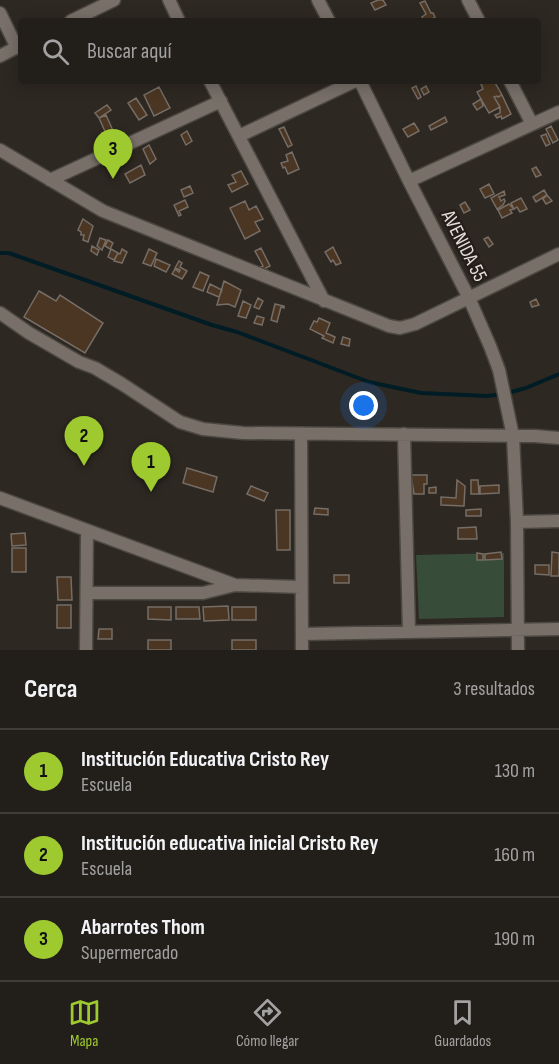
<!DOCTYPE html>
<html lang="es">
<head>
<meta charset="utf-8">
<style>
	body { margin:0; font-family:"Sofia Sans Condensed",sans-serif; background:#2e2b27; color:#f1f3f6 }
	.you { position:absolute; left:364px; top:406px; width:21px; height:21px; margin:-15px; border:4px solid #fff; border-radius:50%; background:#1a73e8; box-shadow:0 0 0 9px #1a73e833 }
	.badge { display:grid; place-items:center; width:39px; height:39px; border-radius:50%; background:#9eca2f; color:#111; font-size:20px; font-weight:700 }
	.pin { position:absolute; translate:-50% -50px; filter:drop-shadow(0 2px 3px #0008) }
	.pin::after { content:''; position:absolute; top:32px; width:21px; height:18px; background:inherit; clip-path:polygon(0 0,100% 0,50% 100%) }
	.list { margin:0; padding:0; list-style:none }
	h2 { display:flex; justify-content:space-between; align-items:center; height:78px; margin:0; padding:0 24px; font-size:26px }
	h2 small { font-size:20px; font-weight:400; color:#a2a2a2 }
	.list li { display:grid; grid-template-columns:39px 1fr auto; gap:18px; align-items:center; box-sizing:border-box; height:84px; padding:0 24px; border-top:2px solid #3f3c39 }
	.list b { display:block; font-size:22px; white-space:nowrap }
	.list p { margin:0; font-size:20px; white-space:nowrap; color:#a2a2a2 }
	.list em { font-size:20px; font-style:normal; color:#a2a2a2 }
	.icon { flex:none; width:33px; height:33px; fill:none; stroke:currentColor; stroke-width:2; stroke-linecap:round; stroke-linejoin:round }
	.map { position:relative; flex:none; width:559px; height:650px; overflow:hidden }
	.search { position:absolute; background:#221e1a; box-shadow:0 3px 15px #0003; left:18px; right:18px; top:18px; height:66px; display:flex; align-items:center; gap:15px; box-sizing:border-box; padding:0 21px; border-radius:6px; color:#a2a2a2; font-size:22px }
	.sheet { height:330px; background:#221e1a }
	nav { display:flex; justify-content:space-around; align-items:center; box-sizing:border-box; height:84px; border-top:2px solid #3f3c39; background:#221e1a; font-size:16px; color:#a2a2a2 }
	nav a { display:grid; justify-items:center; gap:3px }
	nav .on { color:#9eca2f }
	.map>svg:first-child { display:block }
	.green { fill:#384c3a }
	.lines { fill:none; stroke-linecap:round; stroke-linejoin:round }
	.stream { stroke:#001d26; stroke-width:4 }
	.building { fill:#4a3622; stroke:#756d66; stroke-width:1.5 }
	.minor-casing { stroke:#4b4741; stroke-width:15 }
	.minor { stroke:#776f68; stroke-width:12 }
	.labels { text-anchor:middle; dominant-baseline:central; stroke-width:5; stroke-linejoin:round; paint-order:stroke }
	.street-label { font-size:20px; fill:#e3dfdb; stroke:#251e19 }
</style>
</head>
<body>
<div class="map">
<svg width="559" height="650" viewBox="0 0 559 650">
	<rect width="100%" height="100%" fill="#2e2822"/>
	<path class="green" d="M504,553V617L419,619L416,555Z"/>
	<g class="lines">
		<path class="stream" d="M0,253H9L212,325L237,332L369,382L421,393L487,396L504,394L526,388L559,374"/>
	</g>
	<path class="building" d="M378,0H383L386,5L375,10L371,3Z
		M425,1L431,13H433L435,17L429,21H423L422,17L426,14L420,3Z
		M487,81H494L502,95L498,97L497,96L494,97L500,107L489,113L477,92L483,89L481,84Z
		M416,86L421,97L418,99L412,88Z
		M426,86L429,92L424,95L421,89Z
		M159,87L170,108L154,116L144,95Z
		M502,95L511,114L502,119L501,116L497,118L495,115L500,113V107L494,97L497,96L498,97Z
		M136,98L147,115L139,120L128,103Z
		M481,99L483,106L477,110L473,104Z
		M107,105L111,110L99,118L95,113Z
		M106,115L115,135L108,138L99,118Z
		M445,117L447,122L431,130L429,126Z
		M414,123L419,131L408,137L403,129Z
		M551,126L558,140L553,143L546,129Z
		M284,127L292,145L288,147L279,129Z
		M187,131L192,141L186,145L181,135Z
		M546,134L550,144L546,146L541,136Z
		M149,145L156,159L150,164L143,149Z
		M292,152L299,169L288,174L285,167L283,168L281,163L288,161L286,155Z
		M141,165L145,175L130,183L125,174Z
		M536,167L541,175L536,177L532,169Z
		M241,171L248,184L232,192L228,185L236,182L232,175Z
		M489,184L494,194L485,198L480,189Z
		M190,186L193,193L184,197L181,190Z
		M544,190L547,195L536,202L533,197Z
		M504,191L505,195L499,197L501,201L504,199L505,201L503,205L497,209L491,198Z
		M547,195L552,201L546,204L543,199Z
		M521,198L527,209L520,212L517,207L514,209L511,203Z
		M185,200L188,207L179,211L181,215L179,216L174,205Z
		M245,201L249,210L256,206L263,219L255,222L260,231L245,239L230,208Z
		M465,202L470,210L464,213L460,205Z
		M509,204L514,209L510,210L512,213L502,218L498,210Z
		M83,219L93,226L88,242L83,240L84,235H81V232L78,230Z
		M488,237L493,244L489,247L484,239Z
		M100,238L106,240L102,250L97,246Z
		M108,240L113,243L110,249L105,246Z
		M92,246L99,250L97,255L91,251Z
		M333,247L341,263L336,265L333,260L331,262L325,252Z
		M261,248L270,266L260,271L257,268L263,266L255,251Z
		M111,249L118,253L114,260L108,257Z
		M122,249L127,252L122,263L114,261L118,253L120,254Z
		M149,249L157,253L151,266L143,263Z
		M156,259L170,265L166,272L154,266Z
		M179,261L182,263L180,267L187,271L182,279L172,274L175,269L179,272L180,270L175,268Z
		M200,272L209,276L203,291L193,287Z
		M224,281L241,290L235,307L228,304L217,305Z
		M210,284L222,290L219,297L207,292Z
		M39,291L56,301L60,295L103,323L85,353L24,317Z
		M258,298L263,301L259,309L254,307Z
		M536,299L539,305L532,307L530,302Z
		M243,301L251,305L246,318L238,316Z
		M275,304L284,306V308L281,307L277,322L271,320Z
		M257,316L264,318L262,325L254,323Z
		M319,318L330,323L326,333L335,337L333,343L322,338L324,336L310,329L314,321L317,322Z
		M343,337L350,339L349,346L341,344Z
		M187,468L217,477L213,492L183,483Z
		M411,475H427V484H424V494H414Z
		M457,480L465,486L464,506L441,505V497L456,498Z
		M471,480H478L479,494H471Z
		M499,485V493L480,494V486Z
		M251,486L268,493L264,501L247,494Z
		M436,487V493H429V488Z
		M315,508L328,509V515L314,514Z
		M481,509V516H466V510Z
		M276,510H290V550H277Z
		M476,527L477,539H458V528Z
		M25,533L26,545L12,546L11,534Z
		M12,548H26V572H12Z
		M501,552L502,559L485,560V554Z
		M552,552L559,553V576H551Z
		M477,553L483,554V560H477Z
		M535,565H549V575L535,574Z
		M334,575H349V583H334Z
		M57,577H71L72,600H58Z
		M57,605H71V628H57Z
		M228,606L229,620L204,621L203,607Z
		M148,607H171V620L148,619Z
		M176,607H199L200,619H176Z
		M232,607H256V620H232Z
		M99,629H112V639H98Z
		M148,640H171V650H148Z
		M232,640H256V650H232Z"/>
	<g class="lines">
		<defs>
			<path id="minor" d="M169,0L179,21
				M318,0L329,21
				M468,0L479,21
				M0,13L17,48
				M71,21L114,0
				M0,56L21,45
				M210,81L324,301
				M360,81L409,181L469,298L490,346L499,370L513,436L517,522L518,650
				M510,81L532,124
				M239,136L355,81
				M0,150L103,211L389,326L400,328L415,324L559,254
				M50,180L221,101
				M409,181L559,112
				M0,313L29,333L79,362L95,368L122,384L180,422L203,429L243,433L535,436L559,438
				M404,434L409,632
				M301,435L302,650
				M0,498L235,585L301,587
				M517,522L559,521
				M87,593H203L235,585
				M303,634L559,629
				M86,650L87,531"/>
		</defs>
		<use href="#minor" class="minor-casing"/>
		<use href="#minor" class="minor"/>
	</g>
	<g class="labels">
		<g class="street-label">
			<text transform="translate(464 246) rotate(63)">AVENIDA 55</text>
		</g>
	</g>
</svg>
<div class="you"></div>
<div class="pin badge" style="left:151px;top:492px">1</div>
<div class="pin badge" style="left:84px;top:466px">2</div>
<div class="pin badge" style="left:113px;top:179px">3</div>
<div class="search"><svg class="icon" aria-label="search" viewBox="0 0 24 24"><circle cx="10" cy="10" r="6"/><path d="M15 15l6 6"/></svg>Buscar aquí</div>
</div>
<section class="sheet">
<h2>Cerca<small>3 resultados</small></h2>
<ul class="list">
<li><span class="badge">1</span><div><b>Institución Educativa Cristo Rey</b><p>Escuela</p></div><em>130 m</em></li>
<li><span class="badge">2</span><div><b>Institución educativa inicial Cristo Rey</b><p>Escuela</p></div><em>160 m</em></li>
<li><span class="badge">3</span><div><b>Abarrotes Thom</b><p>Supermercado</p></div><em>190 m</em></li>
</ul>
</section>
<nav>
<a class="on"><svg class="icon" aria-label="map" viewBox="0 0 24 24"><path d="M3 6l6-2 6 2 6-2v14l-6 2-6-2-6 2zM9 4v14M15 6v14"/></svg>Mapa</a>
<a><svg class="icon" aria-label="directions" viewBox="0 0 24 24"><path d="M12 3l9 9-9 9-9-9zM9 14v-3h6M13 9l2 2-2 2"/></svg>Cómo llegar</a>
<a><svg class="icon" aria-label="saved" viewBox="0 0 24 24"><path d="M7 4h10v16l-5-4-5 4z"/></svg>Guardados</a>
</nav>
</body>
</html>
